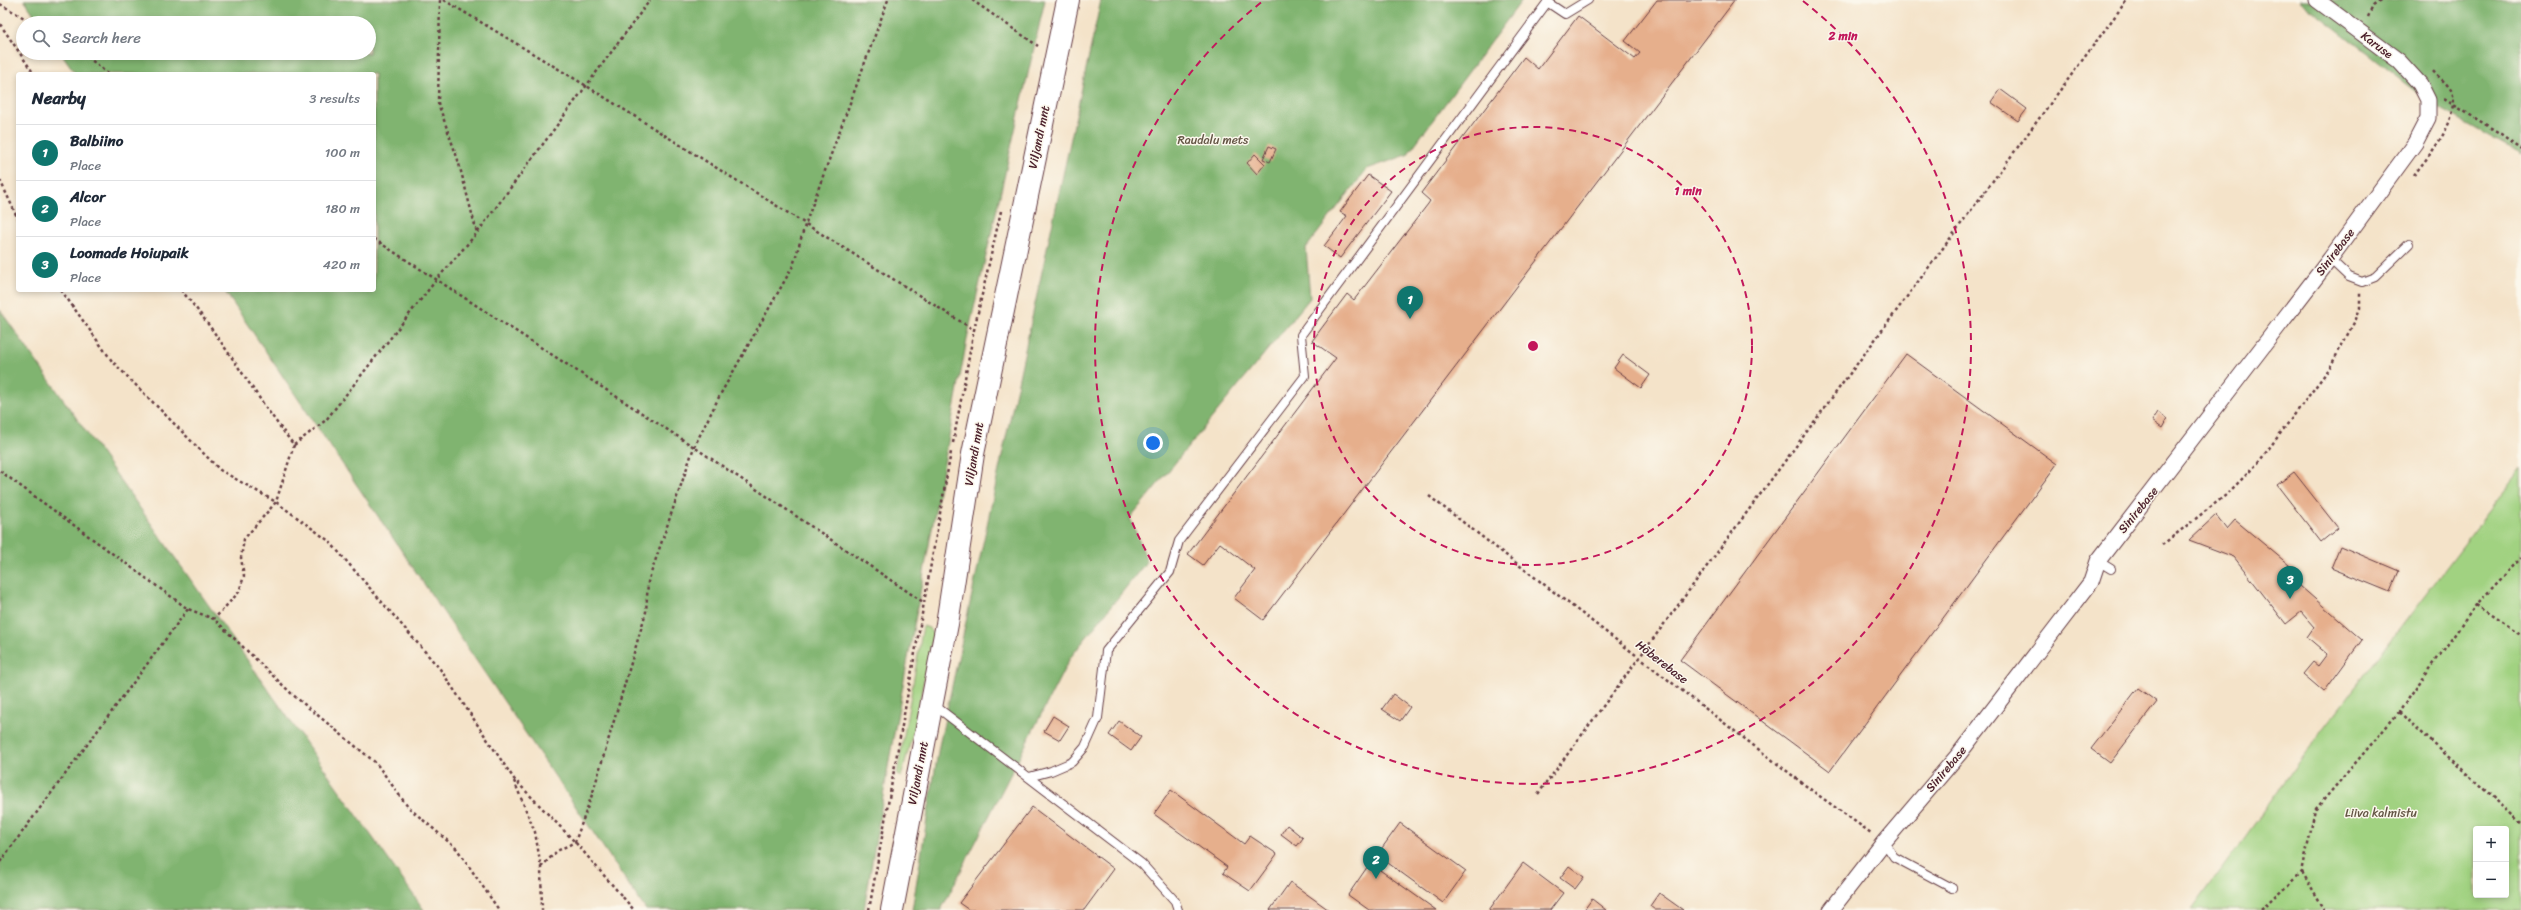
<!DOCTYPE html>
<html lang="en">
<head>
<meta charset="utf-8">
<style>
	body { margin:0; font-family:Sriracha,sans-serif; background:#f2f2f3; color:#1f2937 }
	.controls { position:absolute; right:12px; bottom:12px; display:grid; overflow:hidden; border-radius:4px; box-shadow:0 2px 6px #0003 }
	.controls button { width:36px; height:36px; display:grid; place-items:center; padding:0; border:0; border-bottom:1px solid #e0e1e3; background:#fff; color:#1f2937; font:20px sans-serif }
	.you { position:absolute; left:1153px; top:443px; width:14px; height:14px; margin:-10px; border:3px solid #fff; border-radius:50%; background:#1a73e8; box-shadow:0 0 0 6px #1a73e833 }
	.badge { display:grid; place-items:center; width:26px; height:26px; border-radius:50%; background:#0f766e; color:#fff; font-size:13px; font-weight:700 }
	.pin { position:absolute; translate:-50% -33px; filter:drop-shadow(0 1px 2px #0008) }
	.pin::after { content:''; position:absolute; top:21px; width:14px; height:12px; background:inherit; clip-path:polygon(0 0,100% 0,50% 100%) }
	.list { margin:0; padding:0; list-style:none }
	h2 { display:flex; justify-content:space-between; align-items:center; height:52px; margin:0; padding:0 16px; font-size:17px }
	h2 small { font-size:13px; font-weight:400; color:#747a83 }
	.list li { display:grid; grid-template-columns:26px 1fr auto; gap:12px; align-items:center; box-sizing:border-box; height:56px; padding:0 16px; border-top:1px solid #e0e1e3 }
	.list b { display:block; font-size:15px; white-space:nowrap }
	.list p { margin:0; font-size:13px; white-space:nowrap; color:#747a83 }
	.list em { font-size:13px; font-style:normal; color:#747a83 }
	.icon { flex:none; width:22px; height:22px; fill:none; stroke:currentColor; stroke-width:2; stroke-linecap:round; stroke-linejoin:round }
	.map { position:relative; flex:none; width:2521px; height:910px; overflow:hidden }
	.search { position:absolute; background:#fff; box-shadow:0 2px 6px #0003; left:16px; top:16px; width:360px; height:44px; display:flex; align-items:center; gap:10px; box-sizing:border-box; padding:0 14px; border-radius:22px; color:#747a83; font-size:15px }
	.panel { position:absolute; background:#fff; box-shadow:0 2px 6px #0003; left:16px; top:72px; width:360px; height:220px; border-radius:4px }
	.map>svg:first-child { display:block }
	.green { fill:#a1d281; stroke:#767856; fill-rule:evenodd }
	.forest { fill:#80b46f; stroke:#656a4d }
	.building { fill:#e6af8c }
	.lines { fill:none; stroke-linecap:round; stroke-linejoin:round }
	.lane-casing { stroke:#643c43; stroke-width:10 }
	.street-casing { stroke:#643c43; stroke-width:17 }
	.secondary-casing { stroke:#643c43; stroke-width:24 }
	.path { stroke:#643c43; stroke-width:2.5; stroke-dasharray:3 3; stroke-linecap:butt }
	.lane { stroke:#fff; stroke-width:8 }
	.street { stroke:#fff; stroke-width:15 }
	.secondary { stroke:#fff; stroke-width:22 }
	.ring { fill:none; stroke:#c2185b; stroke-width:2; stroke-dasharray:7 5 }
	.labels { text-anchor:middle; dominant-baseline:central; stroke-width:3; stroke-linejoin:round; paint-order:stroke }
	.street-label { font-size:12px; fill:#4a1f2b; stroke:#fbf7ec }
	.park-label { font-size:12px; fill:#645545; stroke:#fbf7ec }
	.centre { fill:#c2185b; stroke:#fbf7ec; stroke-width:2 }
	.ring-label { font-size:12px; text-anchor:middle; font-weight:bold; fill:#c2185b; stroke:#fbf7ec; stroke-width:3; stroke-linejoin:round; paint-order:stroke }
</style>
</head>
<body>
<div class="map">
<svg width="2521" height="910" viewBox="0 0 2521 910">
	<rect width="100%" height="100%" fill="#fbf7ec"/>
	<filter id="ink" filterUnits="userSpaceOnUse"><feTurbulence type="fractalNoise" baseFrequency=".025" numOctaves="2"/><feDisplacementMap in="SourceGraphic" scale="8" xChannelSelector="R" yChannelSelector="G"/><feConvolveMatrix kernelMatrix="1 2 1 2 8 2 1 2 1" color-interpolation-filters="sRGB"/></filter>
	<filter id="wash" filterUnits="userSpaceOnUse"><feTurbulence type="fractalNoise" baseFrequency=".012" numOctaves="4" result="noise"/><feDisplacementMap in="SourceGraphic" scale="16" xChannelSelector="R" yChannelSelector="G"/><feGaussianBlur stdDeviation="0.9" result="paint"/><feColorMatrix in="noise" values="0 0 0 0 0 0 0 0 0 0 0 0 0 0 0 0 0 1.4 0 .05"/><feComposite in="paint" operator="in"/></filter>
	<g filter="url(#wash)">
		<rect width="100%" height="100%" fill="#f4e3c9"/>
		<path class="green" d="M2521,469V910H2192L2319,735ZM2476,829H2506V895H2476Z
			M923,626L929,628L933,634L915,725L901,777L897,775Z"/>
		<path class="forest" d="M24,0H1045L968,334L889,761L864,910H646L224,290H374V74H76L61,53H369V23H40Z
			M1101,0H1522L1407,155L1367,169L1306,248L1310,298L1130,518L1147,561L1070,658L941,910H912L939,746Z
			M2299,0H2521V154L2435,106Z
			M0,310L424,910H0Z"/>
		<g id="blocks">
			<path class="building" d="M1657,0H1735L1263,620L1234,598L1255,570L1220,543L1203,565L1188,554L1336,358L1312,341L1347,294L1354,300L1428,204L1430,201L1421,193L1524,57L1538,69L1578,16L1635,59L1640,53L1625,41Z
				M2000,89L2027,109L2018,121L1991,102Z
				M1269,146L1276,149L1270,162L1263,159Z
				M1255,154L1265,164L1257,174L1247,163Z
				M1368,175L1391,191L1340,258L1324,246L1347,216L1340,212Z
				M1906,354L2057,464L1830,771L1680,660Z
				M1623,355L1650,375L1641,388L1614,368Z
				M2158,412L2167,419L2162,428L2152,421Z
				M2294,472L2338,528L2321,542L2277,485Z
				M2216,515L2227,529L2235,520L2295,570L2300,586L2362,640L2324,692L2303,674L2313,662L2318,666L2327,654L2307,637L2314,627L2301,612L2286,624L2234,557L2189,540Z
				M2340,546L2399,571L2390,592L2331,568Z
				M2138,688L2157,702L2110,763L2091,749Z
				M1393,694L1410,707L1400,721L1382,709Z
				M1053,716L1069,726L1060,740L1044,731Z
				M1119,721L1141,737L1131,751L1109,735Z
				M1171,790L1244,844L1250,836L1277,854L1250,891L1223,873L1227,867L1154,814Z
				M1032,807L1114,869L1084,910H969L959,903Z
				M1400,823L1466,871L1443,903L1377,855Z
				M1287,825L1303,838L1297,846L1281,834Z
				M1370,863L1436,910H1369L1348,895Z
				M1523,863L1563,893L1550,910H1489Z
				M1569,866L1584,877L1575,889L1560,878Z
				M1290,882L1329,910H1270Z
				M1659,893L1683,910H1655L1650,906Z
				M1592,899L1606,910H1584Z"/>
		</g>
	</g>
	<g filter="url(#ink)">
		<use href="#blocks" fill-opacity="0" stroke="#643c43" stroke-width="1"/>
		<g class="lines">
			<defs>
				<path id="lane" d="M1547,2L1565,14L1588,0
					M2330,259L2349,277L2362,282L2375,277L2409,244
					M2098,561L2111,569
					M934,705L1142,864L1175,901L1178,910
					M1029,777L1051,771L1072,762L1085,747L1098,718L1106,651L1170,572L1179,541L1305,376L1301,335L1549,0
					M1884,842L1894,857L1952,888"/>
				<path id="street" d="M1831,910L1884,842L1959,754L2091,582L2098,561L2330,259L2415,143L2428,118V100L2420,84L2399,61L2317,0"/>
				<path id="secondary" d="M892,910L947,624L973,454L1068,0"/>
			</defs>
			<use href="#lane" class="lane-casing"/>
			<use href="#street" class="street-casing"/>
			<use href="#secondary" class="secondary-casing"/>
			<path class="path" d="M440,0L438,103L458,160L477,233
				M444,0L585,85L974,330
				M972,0L1038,46
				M0,4L33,23
				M2368,17L2373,6L2382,0
				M0,24L34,74
				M83,53L108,74
				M2444,99L2501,134L2521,149
				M2414,175C2429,155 2464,116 2451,90C2447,83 2437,76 2432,70
				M0,180L18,219
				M374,239L694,447L923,602
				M61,290L112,361L220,470L276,502L329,541L440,669L514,779L575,842L634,910
				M181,290C223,339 254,395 294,445L276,502L244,539L241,558L244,576L239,592L214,619
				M953,443L974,330L1001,211
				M294,445L326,420L437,279L477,233L650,0
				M0,471L188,609L214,619L293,695L376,763L408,807L457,849L499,910
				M1429,496L1814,792L1871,833
				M2162,545L2226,495L2258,463L2329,369L2356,319L2360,308V293
				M2476,605L2521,635
				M2399,712L2521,823
				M514,781L535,832L541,867L542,910
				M1538,794L2127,0
				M0,862L188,609
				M541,867L557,851L575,842L593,792L646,612L648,582L694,447L720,395L793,266L805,225L888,0
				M2302,872L2325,910
				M869,910L951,452
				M2261,910L2302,872L2315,810L2399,712L2476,605L2521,558"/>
			<use href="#lane" class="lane"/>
			<use href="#street" class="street"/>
			<use href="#secondary" class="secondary"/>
		</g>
	</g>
	<g class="ring">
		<circle cx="1533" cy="346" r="219"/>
		<path d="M1803 1A438 438 0 1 1 1263 1"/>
	</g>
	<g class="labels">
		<g class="street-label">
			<text transform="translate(2377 45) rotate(37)">Karuse</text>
			<text transform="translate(1039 137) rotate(-78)">Viljandi mnt</text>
			<text transform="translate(2335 252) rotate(-53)">Sinirebase</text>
			<text transform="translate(974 454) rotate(-80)">Viljandi mnt</text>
			<text transform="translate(2138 510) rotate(-51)">Sinirebase</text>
			<text transform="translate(1662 662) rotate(38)">Hõberebase</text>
			<text transform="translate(1946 769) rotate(-50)">Sinirebase</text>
			<text transform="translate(918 773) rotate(-79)">Viljandi mnt</text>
		</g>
		<g class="park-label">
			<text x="1213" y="140">Raudalu mets</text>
			<text x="2381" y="813">Liiva kalmistu</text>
		</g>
	</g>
	<circle cx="1533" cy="346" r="6" class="centre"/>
	<g class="ring-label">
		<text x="1843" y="40">2 min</text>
		<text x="1688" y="195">1 min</text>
	</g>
</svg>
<div class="controls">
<button>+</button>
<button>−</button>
</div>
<div class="you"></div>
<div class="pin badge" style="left:1410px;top:319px">1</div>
<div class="pin badge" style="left:1376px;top:879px">2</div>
<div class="pin badge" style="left:2290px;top:599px">3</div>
<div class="search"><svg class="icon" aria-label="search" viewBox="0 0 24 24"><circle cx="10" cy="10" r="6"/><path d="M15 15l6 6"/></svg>Search here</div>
<section class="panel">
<h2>Nearby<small>3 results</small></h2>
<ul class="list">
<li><span class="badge">1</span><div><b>Balbiino</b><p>Place</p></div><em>100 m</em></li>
<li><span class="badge">2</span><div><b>Alcor</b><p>Place</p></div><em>180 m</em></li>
<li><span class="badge">3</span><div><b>Loomade Hoiupaik</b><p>Place</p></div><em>420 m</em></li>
</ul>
</section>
</div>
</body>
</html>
